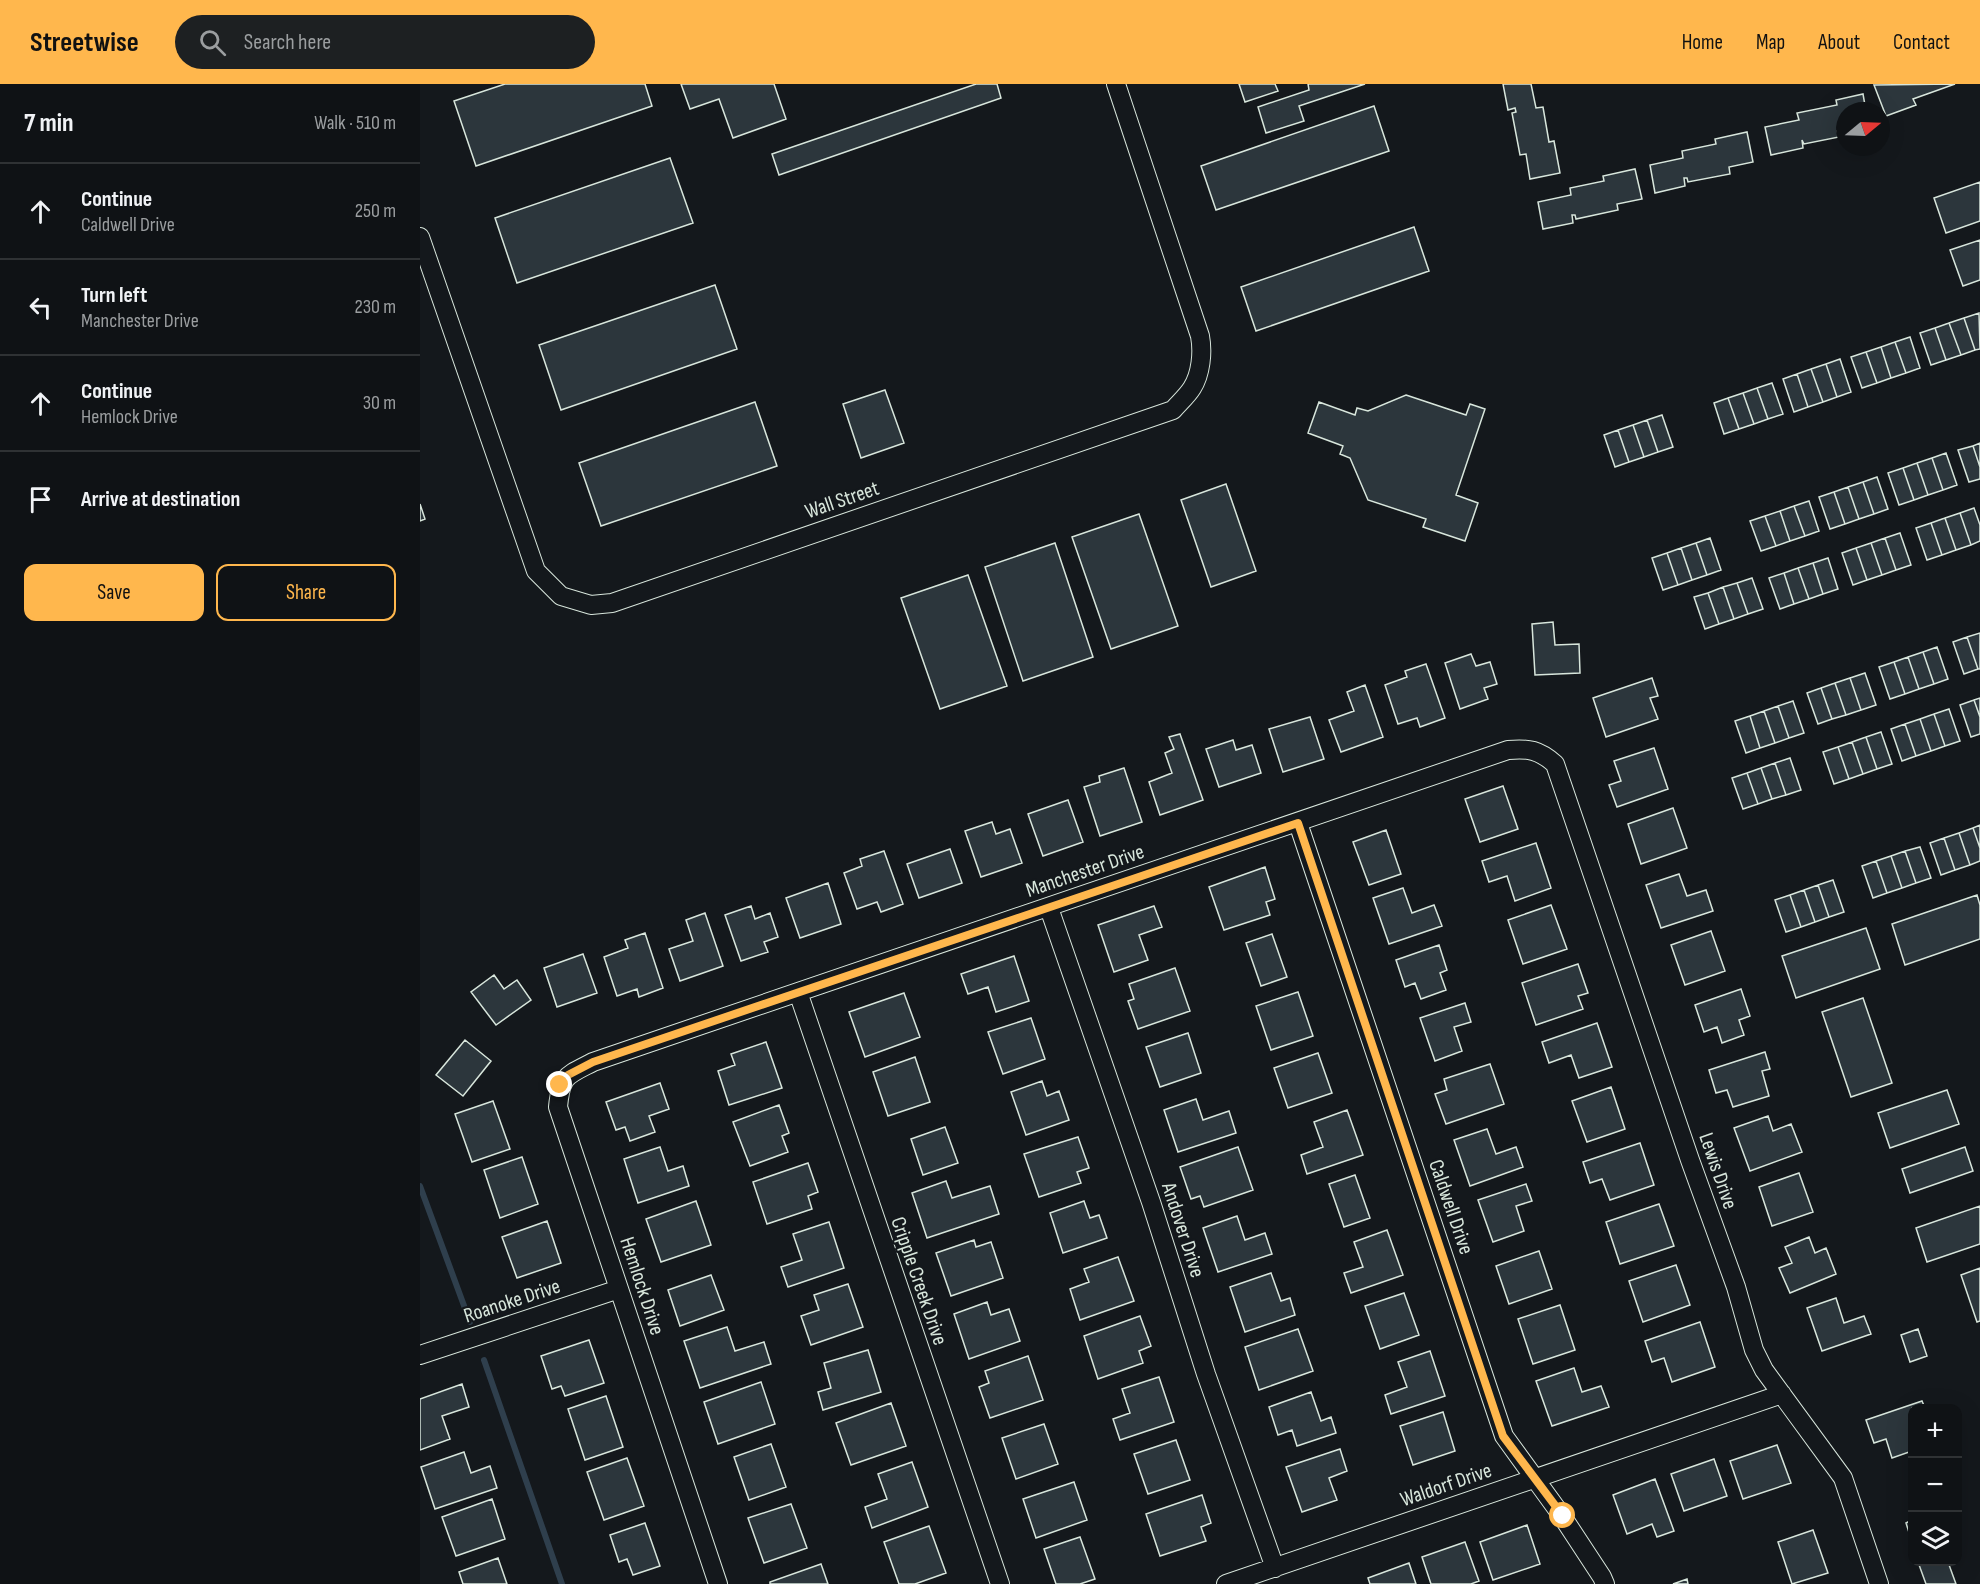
<!DOCTYPE html>
<html lang="en">
<head>
<meta charset="utf-8">
<style>
	body { margin:0; font-family:"Sofia Sans Condensed",sans-serif; background:#1d2022; color:#f1f3f6 }
	.controls { position:absolute; right:18px; bottom:18px; display:grid; overflow:hidden; border-radius:12px; box-shadow:0 6px 24px #0002 }
	.controls button { width:54px; height:54px; display:grid; place-items:center; padding:0; border:0; border-bottom:2px solid #2f3234; background:#0f1215; color:#f1f3f6; font:30px sans-serif }
	.compass { position:absolute; left:1416px; top:18px; width:54px; height:54px; border-radius:50%; background:#0f1215; box-shadow:0 6px 24px #0002; rotate:71deg }
	.stop { position:absolute; width:18px; height:18px; margin:-14px; border:4px solid #ffb74d; border-radius:50%; background:#fff }
	.stop.end { background:#ffb74d; border-color:#fff; box-shadow:0 2px 6px #0008 }
	.list { margin:0; padding:0; list-style:none }
	h2 { display:flex; justify-content:space-between; align-items:center; height:78px; margin:0; padding:0 24px; font-size:26px }
	h2 small { font-size:20px; font-weight:400; color:#9b9ea0 }
	.list li { display:grid; grid-template-columns:39px 1fr auto; gap:18px; align-items:center; box-sizing:border-box; height:96px; padding:0 24px; border-top:2px solid #2f3234 }
	.list b { display:block; font-size:22px; white-space:nowrap }
	.list p { margin:0; font-size:20px; white-space:nowrap; color:#9b9ea0 }
	.list em { font-size:20px; font-style:normal; color:#9b9ea0 }
	.actions { display:flex; gap:12px; padding:18px 24px }
	.actions a { flex:1; padding:14px 0; border:2px solid #ffb74d; border-radius:12px; text-align:center; font-size:21px; color:#ffb74d }
	.actions .main { background:#ffb74d; color:#111 }
	.icon { flex:none; width:33px; height:33px; fill:none; stroke:currentColor; stroke-width:2; stroke-linecap:round; stroke-linejoin:round }
	.map { position:relative; flex:none; width:1560px; height:1500px; overflow:hidden }
	header { display:flex; align-items:center; gap:36px; box-sizing:border-box; height:84px; padding:0 30px; background:#ffb74d; color:#111 }
	header strong { font-size:28px }
	nav { display:flex; gap:33px; margin-inline-start:auto; font-size:21px }
	.search { width:420px; height:54px; background:#1d2022; display:flex; align-items:center; gap:15px; box-sizing:border-box; padding:0 21px; border-radius:33px; color:#9b9ea0; font-size:22px }
	main { display:flex }
	aside { flex:1; background:#0f1215 }
	.map>svg:first-child { display:block }
	.lines { fill:none; stroke-linecap:round; stroke-linejoin:round }
	.stream { stroke:#2f3f4d; stroke-width:6 }
	.building { fill:#2c363c; stroke:#d8e6dc; stroke-width:1.5 }
	.street-casing { stroke:#d8e6dc; stroke-width:20 }
	.street { stroke:#14181c; stroke-width:18 }
	.route { stroke:#ffb74d; stroke-width:8 }
	.labels { text-anchor:middle; dominant-baseline:central; stroke-width:4.5; stroke-linejoin:round; paint-order:stroke }
	.street-label { font-size:21px; fill:#d8e6dc; stroke:#14181c }
</style>
</head>
<body>
<header>
<strong>Streetwise</strong>
<div class="search"><svg class="icon" aria-label="search" viewBox="0 0 24 24"><circle cx="10" cy="10" r="6"/><path d="M15 15l6 6"/></svg>Search here</div>
<nav><a>Home</a><a>Map</a><a>About</a><a>Contact</a></nav>
</header>
<main>
<aside>
<h2>7 min<small>Walk · 510 m</small></h2>
<ul class="list">
<li><svg class="icon" aria-label="ahead" viewBox="0 0 24 24"><path d="M12 20V5M6 11l6-6 6 6"/></svg><div><b>Continue</b><p>Caldwell Drive</p></div><em>250 m</em></li>
<li><svg class="icon" aria-label="left" viewBox="0 0 24 24"><path d="M17 20v-9H6M10 6l-5 5 5 5"/></svg><div><b>Turn left</b><p>Manchester Drive</p></div><em>230 m</em></li>
<li><svg class="icon" aria-label="ahead" viewBox="0 0 24 24"><path d="M12 20V5M6 11l6-6 6 6"/></svg><div><b>Continue</b><p>Hemlock Drive</p></div><em>30 m</em></li>
<li><svg class="icon" aria-label="arrive" viewBox="0 0 24 24"><path d="M6 21V4h12l-3 4 3 4H6"/></svg><div><b>Arrive at destination</b></div></li>
</ul>
<div class="actions"><a class="main">Save</a><a>Share</a></div>
</aside>
<div class="map">
<svg width="1560" height="1500" viewBox="0 0 1560 1500">
	<rect width="100%" height="100%" fill="#14181c"/>
	<g class="lines">
		<path class="stream" d="M0,1102L50,1238
			M64,1276L142,1500"/>
	</g>
	<path class="building" d="M85,0H225L232,22L56,82L34,17Z
		M261,0H354L366,35L313,54L299,15L270,25Z
		M556,0H577L581,14L359,91L352,70Z
		M819,0H855L858,7L825,18Z
		M888,0H945L879,22L884,37L846,49L838,23L889,6Z
		M1083,0H1111L1116,24L1123,23L1129,58L1134,57L1140,89L1110,95L1106,70L1100,71L1092,29L1096,28L1095,24L1088,26Z
		M1535,0L1493,15L1496,21L1466,32L1454,1Z
		M1443,10L1446,27H1425V46L1417,47L1419,53L1384,60L1382,56L1383,64L1351,71L1345,43L1379,36L1377,29L1417,21L1416,16Z
		M954,22L969,67L796,126L781,82Z
		M1327,48L1333,78L1309,83L1310,90L1268,98L1267,94H1264L1265,102L1235,109L1230,81L1263,74L1262,67L1296,60L1295,55Z
		M250,74L273,139L97,199L75,134Z
		M1215,85L1222,115L1197,120L1198,126L1156,135L1155,131H1152L1153,139L1123,145L1118,118L1151,111L1150,104L1184,97L1183,92Z
		M1560,98V137L1526,149L1514,114Z
		M994,143L1009,187L836,247L821,203Z
		M1560,156V196L1543,202L1530,166Z
		M295,201L317,265L141,326L119,261Z
		M1559,229L1560,265L1555,266L1544,234Z
		M1544,234L1555,266L1541,271L1529,239Z
		M1529,239L1541,271L1526,276L1515,244Z
		M1515,244L1526,276L1511,281L1500,249Z
		M1490,253L1500,284L1486,289L1475,258Z
		M1475,258L1486,289L1471,294L1461,263Z
		M1461,263L1471,294L1457,299L1446,268Z
		M1446,268L1457,299L1442,304L1431,273Z
		M1420,275L1431,308L1417,313L1406,280Z
		M1406,280L1417,313L1403,318L1391,285Z
		M1391,285L1403,318L1388,323L1377,290Z
		M1377,290L1388,323L1374,328L1363,295Z
		M1352,299L1363,330L1348,335L1337,304Z
		M1337,304L1348,335L1334,340L1323,309Z
		M465,306L484,359L441,374L423,320Z
		M1323,309L1334,340L1319,345L1308,314Z
		M986,311L1046,331L1050,320L1065,325L1036,411L1058,419L1045,457L1003,443L1006,435L948,416L930,374L920,370L923,362L888,349L899,318L935,331L937,324L948,327Z
		M1308,314L1319,345L1304,350L1294,319Z
		M335,318L357,382L181,442L159,379Z
		M1242,331L1253,363L1238,368L1227,336Z
		M1227,336L1238,368L1224,373L1213,341Z
		M1213,341L1224,373L1209,378L1198,346Z
		M1198,346L1209,378L1195,383L1184,351Z
		M1560,359V383L1553,362Z
		M1553,362L1560,383V395L1549,398L1538,366Z
		M1526,369L1537,401L1523,406L1512,374Z
		M1512,374L1523,406L1508,411L1497,379Z
		M1497,379L1508,411L1494,416L1483,384Z
		M1483,384L1494,416L1479,421L1468,389Z
		M1457,393L1468,425L1454,430L1443,398Z
		M1443,398L1454,430L1439,435L1428,403Z
		M806,400L836,487L791,503L761,416Z
		M1428,403L1439,435L1425,440L1414,408Z
		M1414,408L1425,440L1410,445L1399,413Z
		M1389,417L1399,447L1385,452L1374,422Z
		M0,420L5,435L0,437Z
		M1374,422L1385,452L1370,457L1360,427Z
		M1554,424L1560,441V457L1551,461L1540,429Z
		M1360,427L1370,457L1356,462L1345,432Z
		M1540,429L1551,461L1536,466L1525,434Z
		M719,430L758,542L691,565L652,453Z
		M1345,432L1356,462L1341,467L1330,437Z
		M1525,434L1536,466L1522,471L1511,439Z
		M1511,439L1522,471L1507,476L1496,444Z
		M1480,449L1491,481L1476,486L1465,454Z
		M1290,454L1301,486L1287,491L1276,459Z
		M1465,454L1476,486L1462,491L1451,459Z
		M635,459L673,573L603,597L565,483Z
		M1276,459L1287,491L1272,496L1261,464Z
		M1451,459L1462,491L1447,496L1436,464Z
		M1261,464L1272,496L1258,501L1247,469Z
		M1436,464L1447,496L1433,501L1422,469Z
		M1247,469L1258,501L1243,506L1232,474Z
		M1408,474L1418,505L1403,510L1393,479Z
		M1393,479L1403,510L1389,515L1378,484Z
		M1378,484L1389,515L1374,520L1364,489Z
		M1364,489L1374,520L1360,525L1349,494Z
		M548,491L587,602L520,625L481,514Z
		M1332,494L1343,525L1328,530L1317,499Z
		M1317,499L1328,530L1314,535L1303,503Z
		M1303,503L1314,535L1299,540L1288,509Z
		M1288,509L1299,540L1285,545L1274,513Z
		M1133,538L1135,561L1159,560L1160,589L1115,591L1112,540Z
		M1560,549V585H1558L1547,553Z
		M1547,553L1558,585L1544,590L1533,558Z
		M1517,563L1528,595L1514,600L1503,568Z
		M1503,568L1514,600L1499,605L1488,573Z
		M1051,570L1056,582L1070,578L1077,600L1064,604L1068,615L1040,625L1025,579Z
		M1488,573L1499,605L1485,610L1474,578Z
		M1474,578L1485,610L1470,615L1459,583Z
		M1006,580L1025,634L1000,643L997,634L978,640L965,601L987,593L985,587Z
		M1445,589L1456,621L1441,626L1430,594Z
		M1232,594L1238,612L1230,614L1238,635L1186,653L1173,614Z
		M1430,594L1441,626L1426,631L1415,599Z
		M1415,599L1426,631L1412,635L1401,604Z
		M945,601L963,653L921,668L909,636L934,627L927,608Z
		M1401,604L1412,635L1398,640L1387,609Z
		M1560,614V633L1554,616Z
		M1554,616L1560,633V650L1551,653L1540,621Z
		M1373,617L1384,649L1369,654L1358,622Z
		M1358,622L1369,654L1355,659L1344,627Z
		M1529,625L1540,657L1525,662L1514,630Z
		M1344,627L1355,659L1340,664L1330,632Z
		M1514,630L1525,662L1511,667L1500,635Z
		M1330,632L1340,664L1326,669L1315,637Z
		M890,633L904,675L863,688L849,645Z
		M1500,635L1511,667L1496,672L1485,640Z
		M1485,640L1496,672L1482,677L1471,645Z
		M1461,648L1472,680L1457,685L1446,653Z
		M760,650L783,716L740,731L729,698L752,689L745,669L754,665L749,653Z
		M1446,653L1457,685L1443,690L1432,658Z
		M813,656L816,666L832,661L841,689L799,703L786,665Z
		M1432,658L1443,690L1429,695L1418,663Z
		M1418,663L1429,695L1414,700L1403,668Z
		M1234,664L1248,705L1197,723L1189,701L1201,697L1194,677Z
		M1370,674L1381,706L1366,711L1355,679Z
		M1355,679L1366,711L1352,715L1341,684Z
		M704,684L722,738L680,752L664,703L680,698L679,692Z
		M1341,684L1352,715L1338,720L1327,689Z
		M1327,689L1338,720L1323,725L1312,694Z
		M1083,702L1098,745L1060,758L1045,715Z
		M648,716L663,758L623,772L608,730Z
		M1253,724L1267,764L1221,780L1208,740Z
		M572,738L576,750L590,745L602,779L561,793L545,747Z
		M1560,741V764L1553,744Z
		M1553,744L1560,764V777L1550,781L1539,749Z
		M966,746L981,790L949,801L933,758Z
		M1539,749L1550,781L1535,786L1524,754Z
		M1524,754L1535,786L1521,791L1510,759Z
		M1116,759L1131,804L1095,817L1087,792L1069,798L1062,777Z
		M1500,763L1511,794L1496,799L1485,767Z
		M530,765L542,799L499,814L487,780Z
		M464,767L483,820L461,828L457,818L437,825L424,789L442,782L440,775Z
		M1485,767L1496,799L1482,804L1471,772Z
		M1471,772L1482,804L1467,809L1456,777Z
		M1456,777L1467,809L1453,814L1442,782Z
		M845,783L855,815L846,818L850,831L804,846L789,803Z
		M1259,790L1267,812L1286,806L1293,827L1241,844L1226,801Z
		M1413,796L1424,828L1409,833L1398,801Z
		M408,799L421,840L380,854L366,814Z
		M1398,801L1409,833L1395,838L1384,806Z
		M983,804L992,829L1014,821L1022,842L969,860L953,814Z
		M1384,806L1395,838L1381,843L1370,811Z
		M1370,811L1381,843L1366,848L1355,816Z
		M1557,811L1560,821V855L1485,881L1472,840Z
		M1131,821L1147,865L1103,880L1088,836Z
		M331,822L335,835L350,829L358,853L344,858L348,868L321,877L305,831Z
		M734,822L742,843L719,851L728,876L694,888L678,841Z
		M285,829L303,882L260,897L249,865L273,857L266,836Z
		M1446,844L1460,885L1376,914L1362,872Z
		M1291,847L1305,887L1265,901L1251,861Z
		M225,849L243,904L219,913L217,905L197,912L184,873L208,864L205,856Z
		M852,850L867,893L841,902L826,859Z
		M1019,861L1027,886L1020,889L1026,906L1001,915L995,899L985,903L976,876Z
		M163,870L177,909L137,923L124,884Z
		M594,872L609,917L576,928L568,903L548,910L541,890Z
		M1158,880L1168,909L1158,912L1163,925L1116,941L1102,899Z
		M755,884L770,927L718,945L708,917L714,915L709,900Z
		M74,891L84,905L97,896L111,916L76,941L51,908Z
		M1321,905L1330,932L1319,936L1324,951L1302,959L1297,943L1284,948L1275,921Z
		M878,908L893,952L851,966L836,922Z
		M484,909L500,953L445,973L429,928Z
		M1443,914L1472,999L1431,1013L1402,928Z
		M1045,919L1051,938L1034,943L1042,967L1015,977L1000,934Z
		M611,934L625,975L583,990L568,948Z
		M1177,939L1192,983L1159,994L1151,971L1129,979L1122,958Z
		M768,949L781,989L740,1003L726,963Z
		M45,956L71,977L43,1012L16,991Z
		M346,958L362,1004L309,1021L298,987L315,981L311,970Z
		M1345,968L1350,985L1342,987L1349,1012L1313,1023L1307,1006L1296,1009L1289,986Z
		M898,969L912,1009L868,1024L854,984Z
		M495,973L510,1018L468,1032L453,988Z
		M1070,980L1084,1020L1026,1040L1015,1010L1027,1006L1024,995Z
		M622,997L627,1012L639,1007L649,1036L606,1051L591,1008Z
		M240,999L249,1025L229,1032L235,1048L210,1057L205,1043L196,1046L186,1018Z
		M1191,1003L1205,1045L1167,1058L1152,1017Z
		M1527,1006L1539,1040L1470,1064L1458,1029Z
		M776,1015L783,1036L809,1027L816,1049L758,1068L744,1026Z
		M73,1017L90,1065L52,1078L35,1030Z
		M359,1021L369,1049L362,1052L368,1068L330,1082L313,1038Z
		M927,1026L943,1071L887,1090L881,1071L903,1063L894,1038Z
		M1348,1032L1353,1047L1371,1040L1382,1068L1330,1087L1314,1044Z
		M525,1043L538,1079L503,1091L491,1055Z
		M1067,1045L1076,1070L1096,1063L1103,1083L1050,1102L1034,1056Z
		M658,1053L669,1084L657,1088L661,1099L619,1113L604,1070Z
		M1220,1059L1234,1101L1190,1116L1182,1095L1170,1099L1163,1078Z
		M240,1063L248,1087L263,1082L269,1102L218,1119L204,1075Z
		M818,1063L833,1106L784,1123L780,1112L771,1115L760,1083Z
		M1545,1063L1553,1087L1490,1109L1482,1085Z
		M102,1073L118,1120L80,1134L64,1086Z
		M388,1079L398,1108L388,1112L392,1125L347,1140L333,1098Z
		M1379,1089L1393,1128L1352,1142L1339,1103Z
		M935,1091L950,1134L924,1143L909,1100Z
		M526,1097L532,1114L570,1102L579,1130L507,1154L492,1109Z
		M1106,1100L1112,1117L1096,1122L1104,1147L1073,1158L1058,1116Z
		M276,1117L291,1161L241,1178L226,1135Z
		M664,1117L670,1134L679,1131L687,1154L643,1169L630,1129Z
		M1239,1120L1254,1162L1200,1180L1186,1138Z
		M1560,1122V1160L1507,1178L1496,1144Z
		M817,1132L825,1156L845,1149L852,1170L798,1188L783,1144Z
		M127,1137L141,1179L97,1194L82,1153Z
		M409,1138L424,1184L368,1203L361,1183L382,1176L373,1150Z
		M967,1146L983,1191L931,1209L924,1189L943,1183L934,1158Z
		M1389,1153L1395,1169L1406,1164L1416,1190L1370,1209L1359,1184L1372,1179L1365,1163Z
		M554,1156L556,1163L571,1158L583,1194L531,1212L516,1169Z
		M1119,1167L1132,1205L1089,1220L1076,1182Z
		M698,1173L714,1217L660,1236L650,1205L669,1198L664,1185Z
		M1256,1181L1270,1221L1223,1238L1209,1197Z
		M1560,1184V1237L1557,1238L1541,1191Z
		M851,1189L861,1217L870,1214L875,1231L825,1248L810,1203Z
		M291,1191L304,1226L260,1242L248,1206Z
		M428,1200L443,1243L391,1261L381,1232L399,1226L394,1211Z
		M984,1209L999,1251L960,1265L945,1222Z
		M1416,1214L1424,1239L1444,1232L1451,1250L1402,1267L1387,1224Z
		M567,1218L571,1231L589,1225L600,1257L549,1275L534,1230Z
		M1140,1221L1155,1266L1113,1280L1098,1235Z
		M720,1232L731,1262L719,1267L723,1279L678,1295L664,1252Z
		M1280,1238L1295,1283L1252,1298L1244,1274L1232,1278L1225,1257Z
		M307,1243L315,1267L344,1258L351,1280L280,1304L264,1257Z
		M878,1245L893,1287L839,1306L825,1263Z
		M1498,1245L1507,1272L1490,1278L1481,1251Z
		M169,1256L184,1299L145,1312L141,1302L132,1305L121,1272Z
		M448,1266L461,1308L403,1326L398,1308L411,1304L404,1279Z
		M1010,1267L1025,1312L971,1330L965,1311L987,1303L978,1278Z
		M608,1272L623,1316L570,1334L559,1303L569,1299L565,1287Z
		M1154,1284L1162,1308L1181,1302L1189,1323L1132,1342L1116,1297Z
		M739,1293L754,1338L700,1356L693,1335L710,1329L702,1305Z
		M341,1298L355,1340L298,1360L284,1318Z
		M42,1300L49,1323L22,1332L30,1355L0,1366V1315Z
		M891,1308L901,1337L911,1333L916,1349L877,1362L872,1346L858,1351L849,1323Z
		M186,1312L203,1363L165,1376L148,1325Z
		M1502,1317L1505,1324H1492V1367L1472,1374L1466,1355L1454,1359L1446,1336Z
		M471,1319L486,1362L431,1381L416,1339Z
		M1023,1328L1035,1367L993,1381L980,1342Z
		M624,1340L638,1380L596,1395L582,1354Z
		M756,1356L770,1396L728,1410L714,1370Z
		M351,1360L366,1403L329,1416L314,1373Z
		M1357,1361L1371,1399L1323,1415L1310,1377Z
		M920,1365L927,1387L909,1394L917,1416L882,1428L866,1383Z
		M44,1368L51,1389L70,1382L77,1404L15,1425L1,1383Z
		M207,1374L224,1422L184,1436L167,1388Z
		M1294,1375L1307,1412L1264,1427L1251,1390Z
		M492,1378L508,1423L452,1444L445,1423L467,1415L458,1390Z
		M1235,1395L1254,1447L1237,1453L1232,1440L1207,1450L1193,1411Z
		M654,1398L667,1436L616,1454L603,1415Z
		M782,1411L791,1439L781,1443L786,1457L740,1472L726,1430Z
		M72,1415L85,1455L36,1472L22,1433Z
		M371,1420L387,1464L344,1479L328,1434Z
		M1492,1436V1458L1486,1439Z
		M225,1439L240,1482L213,1491L207,1475L199,1478L190,1451Z
		M1107,1441L1120,1480L1073,1496L1060,1458Z
		M509,1442L526,1489L495,1500H479L464,1458Z
		M1393,1446L1408,1489L1372,1500L1358,1458Z
		M660,1453L675,1495L660,1500H636L624,1465Z
		M1045,1458L1059,1497L1051,1500H1011L1002,1473Z
		M78,1474L87,1500H43L39,1488Z
		M1498,1478H1528L1536,1500H1506Z
		M989,1479L996,1500H950L948,1494Z
		M401,1480L408,1500H350V1498Z
		M1267,1495L1268,1500H1253Z"/>
	<g class="lines">
		<defs>
			<path id="street" d="M0,153L116,487L141,512L171,521L192,519L753,326C759,319 767,312 772,304C781,290 783,268 780,252L696,0
				M878,739L1084,1352L1142,1432L1182,1493L1185,1500
				M629,824L731,1118L786,1290L855,1484
				M378,908L580,1500
				M0,1271L199,1205
				M298,1500L138,1023C141,991 146,992 173,978L1088,666C1109,664 1119,666 1135,680L1270,1076L1316,1203L1334,1266L1344,1286L1423,1394L1459,1500
				M806,1500L1362,1310"/>
		</defs>
		<use href="#street" class="street-casing"/>
		<use href="#street" class="street"/>
	</g>
	<g class="lines">
		<path class="route" d="M140,1001L148,991L173,978L878,739L1083,1352L1143,1432"/>
	</g>
	<g class="labels">
		<g class="street-label">
			<text transform="translate(422 416) rotate(-19)">Wall Street</text>
			<text transform="translate(665 787) rotate(-19)">Manchester Drive</text>
			<text transform="translate(1298 1087) rotate(71)">Lewis Drive</text>
			<text transform="translate(1031 1123) rotate(71)">Caldwell Drive</text>
			<text transform="translate(763 1146) rotate(72)">Andover Drive</text>
			<text transform="translate(499 1197) rotate(71)">Cripple Creek Drive</text>
			<text transform="translate(222 1202) rotate(72)">Hemlock Drive</text>
			<text transform="translate(92 1217) rotate(-18)">Roanoke Drive</text>
			<text transform="translate(1026 1401) rotate(-19)">Waldorf Drive</text>
		</g>
	</g>
</svg>
<div class="controls">
<button>+</button>
<button>−</button>
<button><svg class="icon" aria-label="layers" viewBox="0 0 24 24"><path d="M12 4l9 5-9 5-9-5zM3 14l9 5 9-5"/></svg></button>
</div>
<svg class="compass" viewBox="-18 -18 36 36"><path d="M0-13l5 13h-10z" fill="#e53935"/><path d="M0 13l5-13h-10z" fill="#9b9ea0"/></svg>
<div class="stop" style="left:1143px;top:1432px"></div>
<div class="stop end" style="left:140px;top:1001px"></div>
</div>
</main>
</body>
</html>
